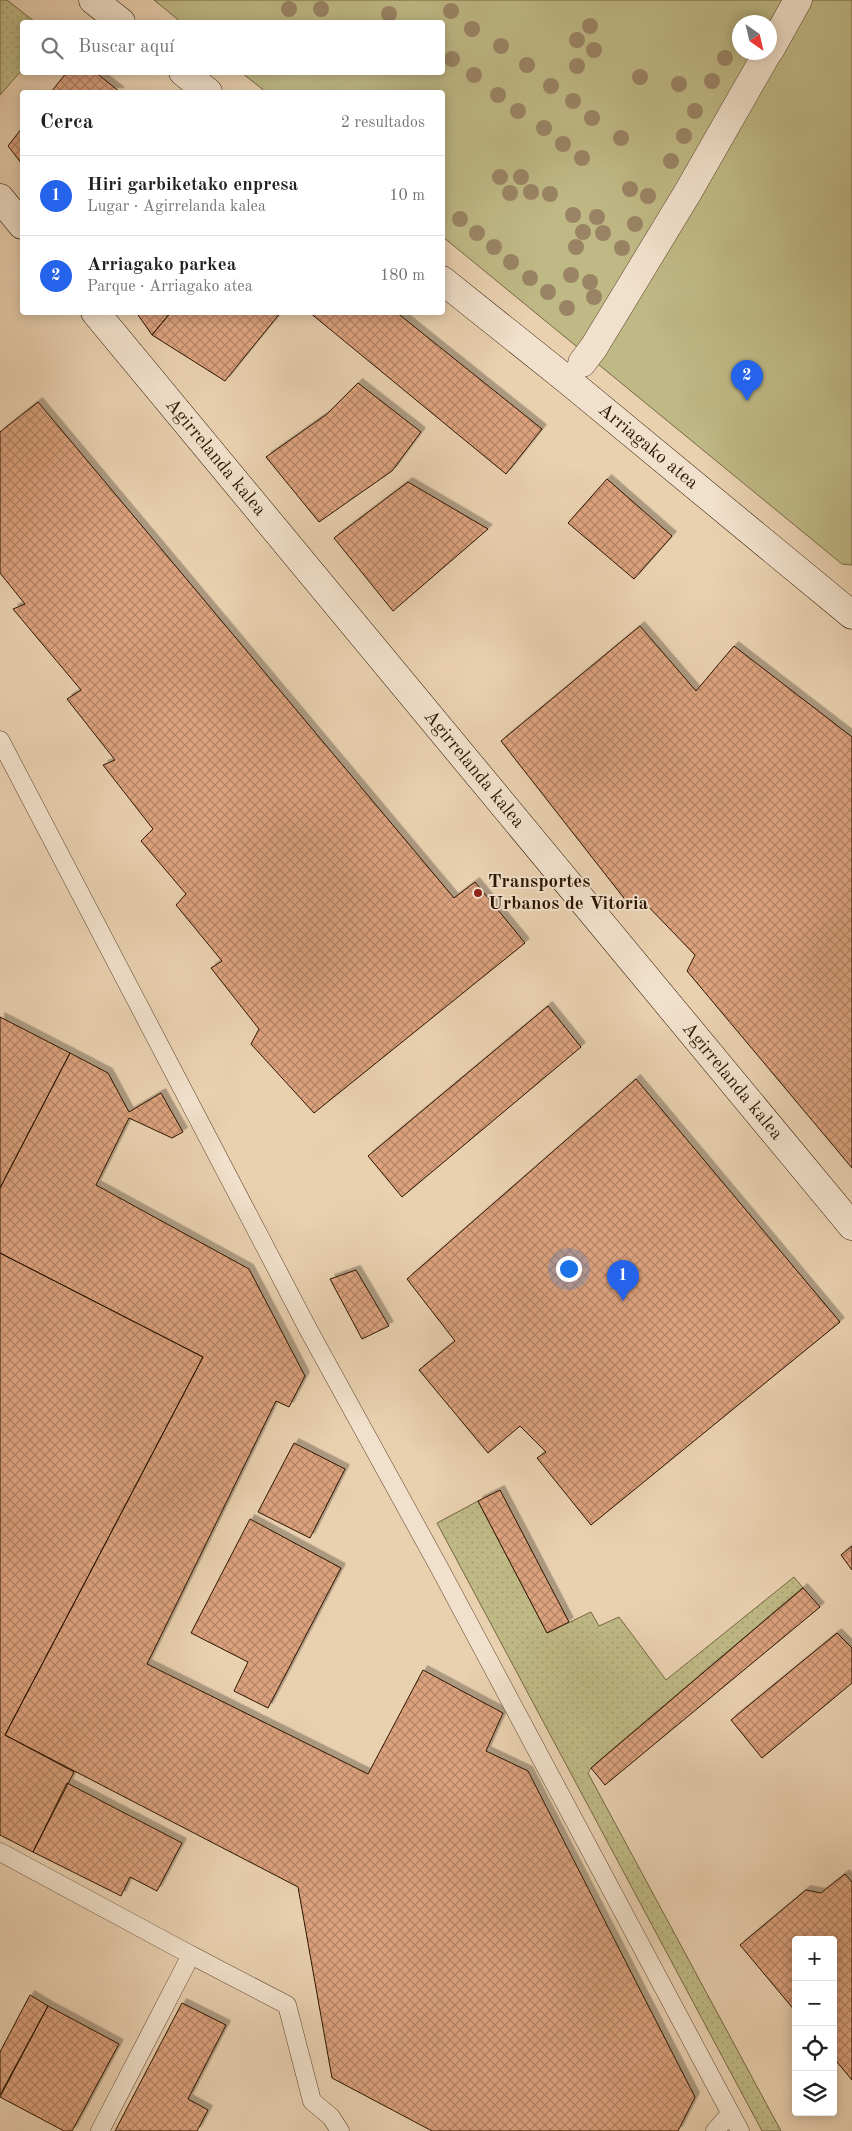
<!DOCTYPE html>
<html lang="es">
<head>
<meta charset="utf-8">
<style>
	body { margin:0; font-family:"Old Standard TT",serif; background:#f6f6f6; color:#202124 }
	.controls { position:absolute; right:15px; bottom:15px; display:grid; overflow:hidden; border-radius:5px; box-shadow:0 2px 12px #0003 }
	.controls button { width:45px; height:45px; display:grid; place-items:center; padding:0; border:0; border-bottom:1px solid #e0e0e0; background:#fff; color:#202124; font:25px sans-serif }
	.compass { position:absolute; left:732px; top:15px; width:45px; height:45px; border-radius:50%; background:#fff; box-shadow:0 2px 12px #0003; rotate:146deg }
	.you { position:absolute; left:568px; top:1268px; width:18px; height:18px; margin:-12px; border:4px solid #fff; border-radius:50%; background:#1a73e8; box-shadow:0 0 0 8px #1a73e833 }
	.badge { display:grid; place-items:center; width:32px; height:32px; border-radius:50%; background:#2563eb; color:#fff; font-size:16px; font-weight:700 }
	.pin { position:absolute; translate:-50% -41px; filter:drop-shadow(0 1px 2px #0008) }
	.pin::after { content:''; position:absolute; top:26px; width:18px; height:15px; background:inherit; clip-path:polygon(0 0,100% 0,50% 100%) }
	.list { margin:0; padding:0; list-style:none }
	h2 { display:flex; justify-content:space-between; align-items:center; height:65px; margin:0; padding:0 20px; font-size:21px }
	h2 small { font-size:16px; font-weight:400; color:#757577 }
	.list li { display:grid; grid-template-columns:32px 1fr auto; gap:15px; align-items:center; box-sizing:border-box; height:80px; padding:0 20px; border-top:1px solid #e0e0e0 }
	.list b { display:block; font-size:19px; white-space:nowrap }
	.list p { margin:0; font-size:16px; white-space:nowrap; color:#757577 }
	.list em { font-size:16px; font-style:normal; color:#757577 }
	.icon { flex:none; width:28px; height:28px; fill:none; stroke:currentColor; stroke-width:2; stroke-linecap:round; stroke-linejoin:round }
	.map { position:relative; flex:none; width:852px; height:2131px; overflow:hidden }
	.search { position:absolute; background:#fff; box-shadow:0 2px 12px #0003; left:20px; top:20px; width:425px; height:55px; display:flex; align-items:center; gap:12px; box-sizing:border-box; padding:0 18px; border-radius:5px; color:#757577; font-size:19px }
	.panel { position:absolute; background:#fff; box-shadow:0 2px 12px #0003; left:20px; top:90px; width:425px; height:225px; border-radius:5px }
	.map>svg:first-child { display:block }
	.grass { fill:url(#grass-dots); stroke:#766742 }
	.park { fill:#bfb985; stroke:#766742; fill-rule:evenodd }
	.building { fill:url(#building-cross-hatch); stroke:#2d1500; filter:url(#shadow) }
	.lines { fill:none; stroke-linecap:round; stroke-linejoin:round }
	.lane-casing { stroke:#5c442c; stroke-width:19 }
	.street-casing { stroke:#5c442c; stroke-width:29 }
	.secondary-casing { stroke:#2d1500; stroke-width:29 }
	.lane { stroke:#f1e0cb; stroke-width:18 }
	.street { stroke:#f1e0cb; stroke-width:28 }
	.secondary { stroke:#f1e0cb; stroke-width:28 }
	.tree { fill:#9a8465 }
	.poi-dot { fill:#8f2418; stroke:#f1e0cb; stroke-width:2 }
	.labels { text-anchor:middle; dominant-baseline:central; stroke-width:4; stroke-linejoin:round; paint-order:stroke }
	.street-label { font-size:19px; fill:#2d1500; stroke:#f1e0cb }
	.poi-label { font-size:19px; font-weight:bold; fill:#2d1500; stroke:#f1e0cb; text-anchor:start }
</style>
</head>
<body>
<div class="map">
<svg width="852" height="2131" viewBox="0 0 852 2131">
	<defs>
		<pattern id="grass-dots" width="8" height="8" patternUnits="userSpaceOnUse" patternTransform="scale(1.25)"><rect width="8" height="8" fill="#bfb985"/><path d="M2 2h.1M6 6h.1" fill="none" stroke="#a49e71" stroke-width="1.8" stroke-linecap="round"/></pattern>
		<pattern id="building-cross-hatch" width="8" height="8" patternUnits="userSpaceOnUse" patternTransform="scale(1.25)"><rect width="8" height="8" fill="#dca27e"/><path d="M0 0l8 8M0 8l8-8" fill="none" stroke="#b38365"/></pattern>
		<filter id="shadow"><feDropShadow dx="4.5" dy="-4.5" stdDeviation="0" flood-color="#0004"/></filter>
	</defs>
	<rect width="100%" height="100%" fill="#e9d0af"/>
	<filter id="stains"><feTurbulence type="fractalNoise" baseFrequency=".004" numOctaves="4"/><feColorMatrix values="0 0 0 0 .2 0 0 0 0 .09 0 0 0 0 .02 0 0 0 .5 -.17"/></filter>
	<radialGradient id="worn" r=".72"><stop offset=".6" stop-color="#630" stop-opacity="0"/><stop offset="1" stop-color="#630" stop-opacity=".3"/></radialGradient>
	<path class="grass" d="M0,0H7L35,22H22V70L0,95Z
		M478,1501L547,1633L591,1612L599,1626L619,1617L666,1680L794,1577L803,1588L591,1768L588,1773L781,2131H762L437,1523Z"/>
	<path class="park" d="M154,0H852V565L842,564L443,237L442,92H266L242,73L442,72V22H181ZM740,22H770V52H740Z"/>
	<path class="building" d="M67,72H95L120,92H51Z
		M22,128V164L8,146Z
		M136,312H171L152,335Z
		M171,312H281L225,381L152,335Z
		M309,312H396L542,429L506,474Z
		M358,383L421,432L392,471L319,522L266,457L327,414Z
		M38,402L454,898L475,882L525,943L314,1113L251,1044L259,1029L211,968L222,961L176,905L186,894L141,841L153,829L103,765L115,760L67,699L81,690L13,609L25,604L0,573V432Z
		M607,479L672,536L634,579L568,523Z
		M408,482L488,529L393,611L334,538Z
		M640,626L696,691L734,646L852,737V1168L687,971L695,955L641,899L627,902L501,741Z
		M548,1006L581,1047L402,1197L368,1156Z
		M0,1017L70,1053L0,1188Z
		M70,1053L108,1073L129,1112L161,1093L183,1132L172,1138L129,1118L96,1185L249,1269L305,1376L289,1407L276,1401L147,1664L368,1774L423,1670L503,1713L486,1751L528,1771L695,2097L678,2131H432L332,2078L298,1887L5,1735L203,1357L0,1253V1188Z
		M636,1079L840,1322L591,1525L537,1458L546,1452L520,1426L488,1453L419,1370L455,1341L407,1279Z
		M0,1253L203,1357L5,1735L74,1772L33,1852L0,1835Z
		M356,1270L389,1326L362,1339L330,1279Z
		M294,1443L345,1469L310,1538L258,1512Z
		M500,1490L569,1622L547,1633L478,1501Z
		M250,1519L341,1568L268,1708L234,1691L248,1662L191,1633Z
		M852,1546V1570L841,1555Z
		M803,1588L820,1607L605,1785L591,1768Z
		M837,1633L852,1648V1683L762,1758L731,1720Z
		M67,1783L182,1843L157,1891L130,1877L121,1896L33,1852Z
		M845,1874L852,1882V2080L833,2057V1940H796V2012L740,1945L806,1890L821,1893Z
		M30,1995L48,2006L0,2095V2052Z
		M182,2003L226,2025L188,2099L208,2110L197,2131H115Z
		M48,2006L119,2044L72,2131H64L0,2097Z"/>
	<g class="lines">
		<defs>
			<path id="lane" d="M0,740L308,1329L440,1569L740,2131
				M0,1852L191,1955L100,2131
				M191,1955L287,2005L312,2101L331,2117L340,2131
				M715,2131L730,2114"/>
			<path id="street" d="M770,50L798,0
				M582,363L594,347L688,192L768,52"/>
			<g id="secondary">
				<path d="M93,0L121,22"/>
				<path d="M183,72L208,92"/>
				<path d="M0,198L22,225"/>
				<path id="s1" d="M442,280L566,379L852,615"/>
				<path id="s2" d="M95,312L852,1226"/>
			</g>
		</defs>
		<use href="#lane" class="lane-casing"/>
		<use href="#street" class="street-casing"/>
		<use href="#secondary" class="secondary-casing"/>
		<use href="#lane" class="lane"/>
		<use href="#street" class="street"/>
		<use href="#secondary" class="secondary"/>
	</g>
	<g class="tree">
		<circle cx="289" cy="9" r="8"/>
		<circle cx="321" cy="9" r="8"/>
		<circle cx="451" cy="11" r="8"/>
		<circle cx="389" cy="14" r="8"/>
		<circle cx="590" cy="26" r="8"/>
		<circle cx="472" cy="29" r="8"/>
		<circle cx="577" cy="40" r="8"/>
		<circle cx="501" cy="46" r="8"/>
		<circle cx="594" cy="50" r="8"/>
		<circle cx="725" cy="58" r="8"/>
		<circle cx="452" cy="59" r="8"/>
		<circle cx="527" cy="65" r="8"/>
		<circle cx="577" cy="66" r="8"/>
		<circle cx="474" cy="75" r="8"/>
		<circle cx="640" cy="77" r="8"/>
		<circle cx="712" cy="81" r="8"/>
		<circle cx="679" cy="84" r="8"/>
		<circle cx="551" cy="86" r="8"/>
		<circle cx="498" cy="95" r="8"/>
		<circle cx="573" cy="101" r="8"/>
		<circle cx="518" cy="111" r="8"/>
		<circle cx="695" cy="111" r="8"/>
		<circle cx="592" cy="118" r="8"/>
		<circle cx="544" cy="128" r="8"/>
		<circle cx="684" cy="136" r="8"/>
		<circle cx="621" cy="138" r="8"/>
		<circle cx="563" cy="144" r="8"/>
		<circle cx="582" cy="158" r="8"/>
		<circle cx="671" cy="161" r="8"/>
		<circle cx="500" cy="177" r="8"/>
		<circle cx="521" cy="177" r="8"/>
		<circle cx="630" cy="189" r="8"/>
		<circle cx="531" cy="192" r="8"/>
		<circle cx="510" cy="193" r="8"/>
		<circle cx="550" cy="194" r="8"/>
		<circle cx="648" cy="196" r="8"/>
		<circle cx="573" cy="215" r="8"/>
		<circle cx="597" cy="217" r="8"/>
		<circle cx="460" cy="219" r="8"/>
		<circle cx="635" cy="224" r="8"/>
		<circle cx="583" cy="232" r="8"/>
		<circle cx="477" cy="233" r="8"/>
		<circle cx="603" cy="233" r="8"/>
		<circle cx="494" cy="247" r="8"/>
		<circle cx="576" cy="247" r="8"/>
		<circle cx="622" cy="248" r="8"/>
		<circle cx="511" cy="262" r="8"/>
		<circle cx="571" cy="275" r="8"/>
		<circle cx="530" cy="278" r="8"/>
		<circle cx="590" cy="282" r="8"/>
		<circle cx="548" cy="292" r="8"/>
		<circle cx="594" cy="297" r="8"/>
		<circle cx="567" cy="308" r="8"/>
	</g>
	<circle class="poi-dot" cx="478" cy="893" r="5"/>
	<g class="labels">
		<g class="street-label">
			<text stroke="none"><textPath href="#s1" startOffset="265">Arriagako atea</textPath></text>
			<text stroke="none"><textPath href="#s2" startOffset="189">Agirrelanda kalea</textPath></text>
			<text stroke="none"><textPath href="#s2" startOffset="594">Agirrelanda kalea</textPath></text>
			<text stroke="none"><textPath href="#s2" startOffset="999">Agirrelanda kalea</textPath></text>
		</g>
		<g class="poi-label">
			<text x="488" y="882">Transportes<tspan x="488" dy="22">Urbanos de Vitoria</tspan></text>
		</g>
	</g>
	<rect width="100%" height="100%" filter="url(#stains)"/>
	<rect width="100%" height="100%" fill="url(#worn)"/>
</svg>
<div class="controls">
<button>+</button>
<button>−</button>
<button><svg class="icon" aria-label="locate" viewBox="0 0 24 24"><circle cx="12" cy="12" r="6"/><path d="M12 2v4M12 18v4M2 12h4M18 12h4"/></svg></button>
<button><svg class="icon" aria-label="layers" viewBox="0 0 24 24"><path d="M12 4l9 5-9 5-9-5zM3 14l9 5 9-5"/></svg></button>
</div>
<svg class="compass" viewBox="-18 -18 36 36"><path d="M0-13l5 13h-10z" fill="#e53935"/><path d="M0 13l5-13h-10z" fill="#757577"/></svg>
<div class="you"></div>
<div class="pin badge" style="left:623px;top:1301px">1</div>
<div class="pin badge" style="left:747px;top:401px">2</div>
<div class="search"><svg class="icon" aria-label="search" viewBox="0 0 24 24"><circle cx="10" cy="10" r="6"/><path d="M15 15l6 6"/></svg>Buscar aquí</div>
<section class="panel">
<h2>Cerca<small>2 resultados</small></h2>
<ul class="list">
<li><span class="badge">1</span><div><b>Hiri garbiketako enpresa</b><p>Lugar · Agirrelanda kalea</p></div><em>10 m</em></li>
<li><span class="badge">2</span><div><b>Arriagako parkea</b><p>Parque · Arriagako atea</p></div><em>180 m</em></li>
</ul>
</section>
</div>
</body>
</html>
